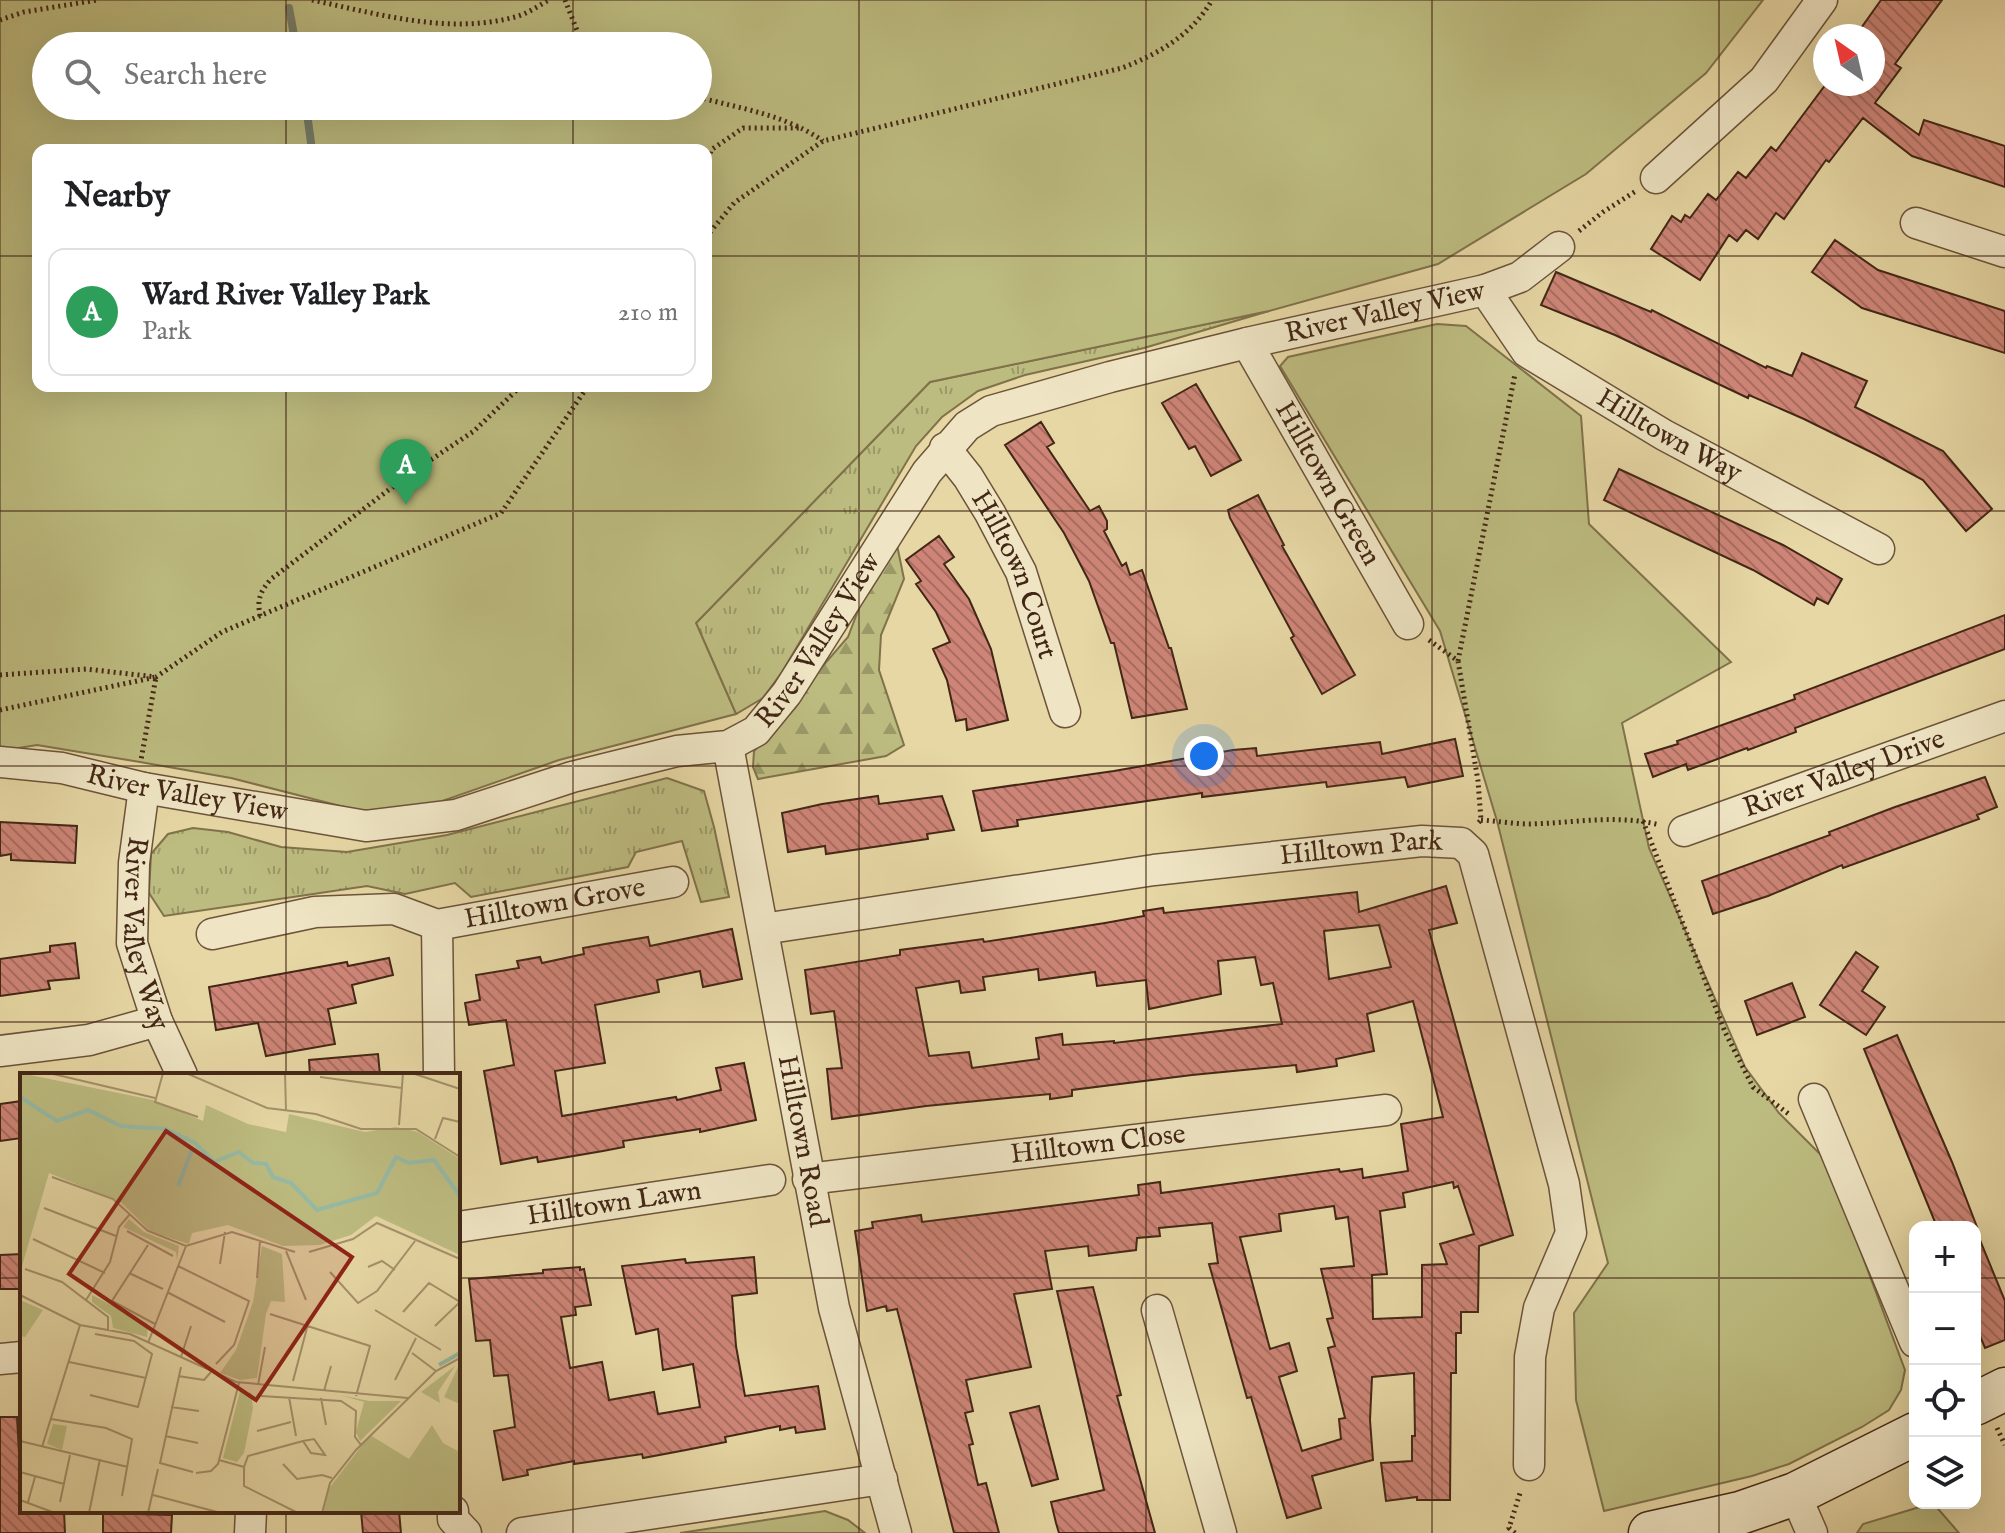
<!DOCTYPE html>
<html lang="en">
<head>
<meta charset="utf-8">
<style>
	body { margin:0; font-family:"IM FELL English",serif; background:#f2f2f2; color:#202124 }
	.controls { position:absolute; right:24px; bottom:24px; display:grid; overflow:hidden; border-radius:16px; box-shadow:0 8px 32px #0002 }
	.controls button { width:72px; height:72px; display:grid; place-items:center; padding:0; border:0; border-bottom:2px solid #e0e0e0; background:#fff; color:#202124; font:40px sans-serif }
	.compass { position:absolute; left:1813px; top:24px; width:72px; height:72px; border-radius:50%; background:#fff; box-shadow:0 8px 32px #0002; rotate:326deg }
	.you { position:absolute; left:1204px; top:756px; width:28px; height:28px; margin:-20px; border:6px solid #fff; border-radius:50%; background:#1a73e8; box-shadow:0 0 0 12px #1a73e833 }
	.badge { display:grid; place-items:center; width:52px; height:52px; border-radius:50%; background:#b45309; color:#fff; font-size:26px; font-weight:700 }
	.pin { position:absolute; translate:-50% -66px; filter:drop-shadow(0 2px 4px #0008) }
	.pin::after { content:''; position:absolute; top:42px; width:28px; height:24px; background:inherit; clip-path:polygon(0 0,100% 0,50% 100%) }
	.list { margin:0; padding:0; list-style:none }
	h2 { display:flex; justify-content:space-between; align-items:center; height:104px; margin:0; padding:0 32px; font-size:34px }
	h2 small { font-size:26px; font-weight:400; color:#757577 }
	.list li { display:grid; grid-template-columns:52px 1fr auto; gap:24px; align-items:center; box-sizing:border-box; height:128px; margin:0 16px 16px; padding:0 16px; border:2px solid #e0e0e0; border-radius:16px }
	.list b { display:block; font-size:30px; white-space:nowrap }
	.list p { margin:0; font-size:26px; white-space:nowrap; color:#757577 }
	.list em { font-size:26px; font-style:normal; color:#757577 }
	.icon { flex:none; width:44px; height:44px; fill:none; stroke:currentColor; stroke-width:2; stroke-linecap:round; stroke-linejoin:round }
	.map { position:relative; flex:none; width:2005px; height:1533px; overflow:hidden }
	.search { position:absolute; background:#fff; box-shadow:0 8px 32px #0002; left:32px; top:32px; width:680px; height:88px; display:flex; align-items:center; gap:20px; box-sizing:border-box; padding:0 28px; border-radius:44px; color:#757577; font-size:30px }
	.panel { position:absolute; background:#fff; box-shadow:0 8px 32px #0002; left:32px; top:144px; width:680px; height:248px; border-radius:16px }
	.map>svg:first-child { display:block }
	.grass { fill:url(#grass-tufts); stroke:#80724b; stroke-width:2 }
	.forest { fill:url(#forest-firs); stroke:#80724b; stroke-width:2 }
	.park { fill:#bdbc80; stroke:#80724b; stroke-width:2; fill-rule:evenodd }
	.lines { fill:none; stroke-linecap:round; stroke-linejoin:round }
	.stream { stroke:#757f6c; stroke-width:8 }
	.building { fill:url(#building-back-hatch); stroke:#432716; stroke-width:2; fill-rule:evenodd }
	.street-casing { stroke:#6c533a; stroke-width:33 }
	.secondary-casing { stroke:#432716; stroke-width:45 }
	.path { stroke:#432716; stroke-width:5; stroke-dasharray:2 4; stroke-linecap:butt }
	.street { stroke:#efe5c4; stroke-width:30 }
	.secondary { stroke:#efe5c4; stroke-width:42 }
	.grid { fill:none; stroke:#432716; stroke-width:2; stroke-opacity:0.55 }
	.labels { text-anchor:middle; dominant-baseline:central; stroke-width:8; stroke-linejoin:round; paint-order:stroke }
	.street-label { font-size:28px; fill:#432716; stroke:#efe5c4 }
	.inset-river { fill:none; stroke:#96baa5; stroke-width:4 }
	.inset-road { fill:none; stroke:#a5916b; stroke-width:2 }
	.view { fill:#8f2418; fill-opacity:0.15; stroke:#8f2418; stroke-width:4 }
	.inset-edge { fill:none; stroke:#432716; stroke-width:4 }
</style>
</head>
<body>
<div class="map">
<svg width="2005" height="1533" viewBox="0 0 2005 1533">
	<defs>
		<pattern id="grass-tufts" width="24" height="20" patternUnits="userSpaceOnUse" patternTransform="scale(2)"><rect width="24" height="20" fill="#bdbc80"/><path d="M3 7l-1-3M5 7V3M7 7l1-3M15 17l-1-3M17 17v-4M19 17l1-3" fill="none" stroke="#9b9968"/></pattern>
		<pattern id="forest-firs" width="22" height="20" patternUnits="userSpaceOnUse" patternTransform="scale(2)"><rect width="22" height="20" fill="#bdbc80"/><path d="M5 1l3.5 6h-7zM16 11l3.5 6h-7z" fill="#9b9968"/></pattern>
		<pattern id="building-back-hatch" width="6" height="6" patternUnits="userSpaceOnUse" patternTransform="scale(2)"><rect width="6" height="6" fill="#ce8577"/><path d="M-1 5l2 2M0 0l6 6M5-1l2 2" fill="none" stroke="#a96d61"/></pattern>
	</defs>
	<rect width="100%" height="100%" fill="#e6d7a4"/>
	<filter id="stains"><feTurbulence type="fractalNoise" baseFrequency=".0025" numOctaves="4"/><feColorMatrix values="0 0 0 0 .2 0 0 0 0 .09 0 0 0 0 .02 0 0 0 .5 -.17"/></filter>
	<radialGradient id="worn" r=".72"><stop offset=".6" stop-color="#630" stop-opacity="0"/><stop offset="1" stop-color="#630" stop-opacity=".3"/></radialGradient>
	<path class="grass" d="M1269,311L1144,348L1025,375L978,391L942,417L916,446L782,672L763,698L736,714L696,623L930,382Z
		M667,778L704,791L714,827L729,897L701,902L682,841L636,852L628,867L471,897L455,883L405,894L367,886L164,916L149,893L151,854L168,834L193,828L228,832L281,847L347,852L447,835Z"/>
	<path class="forest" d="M897,545L904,579L881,635L879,670L904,745L886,756L758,779L753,767L754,751L795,708L821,668L848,637L864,595Z"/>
	<path class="park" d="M0,0H1763L1706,73L1586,174L1438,264L1269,311L930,382L696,623L736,714L559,760L391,819L231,778L140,762L37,745L0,751ZM46,46H698V106H46ZM38,150H706V386H38Z
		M1437,324L1466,326L1581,416L1589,524L1731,662L1622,723L1649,848L1745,1067L1779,1113L1827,1161L1905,1370L1901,1390L1889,1410L1862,1427L1789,1464L1752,1476L1604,1511L1576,1400L1574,1313L1608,1263L1497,821L1440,631L1280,366L1288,357Z
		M1933,1503L1959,1533H1857L1863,1524Z
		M825,1511L848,1520L865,1533H680Z"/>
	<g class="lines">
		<path class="stream" d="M289,8L296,46
			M306,106L312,150"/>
	</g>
	<path class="building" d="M1881,0H1942L1895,64L1901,68L1875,103L1919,135L1924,120L2005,146V187L1912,156L1863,118L1829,162L1826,160L1784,219L1776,213L1758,239L1746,230L1737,241L1729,235L1700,280L1651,249L1672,216L1681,222L1685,215L1690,218L1708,194L1716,200L1738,172L1746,178L1771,147L1776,151L1826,84H1873V36H1867L1859,31Z
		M1835,240L1878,270L2005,311V353L1862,308L1812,272Z
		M1556,272L1651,312L1652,310L1766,368L1767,366L1792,376L1802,353L1867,381L1855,407L1943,451L1992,509L1966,531L1923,480L1877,455L1804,419L1749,395L1748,398L1615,335L1541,305Z
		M1196,384L1241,460L1211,476L1195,446L1189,449L1162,403Z
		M1041,422L1054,443L1047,447L1090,511L1099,506L1107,521V529L1104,531L1122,566L1126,563L1130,575L1142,570L1169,648H1171L1187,709L1132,718L1114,643H1111L1089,581L1064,533L1005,445Z
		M1619,469L1783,545L1842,579L1828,604L1817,598L1814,605L1753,570L1604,500Z
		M1258,495L1284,545L1282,546L1355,675L1322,694L1291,638L1294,636L1230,518L1228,510Z
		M939,536L954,557L944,564L969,599L991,649L1008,720L967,730L966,719L956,721L947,680L933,649L950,642L936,612L916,584L921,581L906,560Z
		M2005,615V649L1795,728L1796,732L1748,750L1747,748L1688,770L1686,764L1653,777L1645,754L1678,744L1677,741L1795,699L1794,695Z
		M1455,739L1463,776L1408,787L1405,777L1327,787L1326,782L1202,797V793L1017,820L1018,826L982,831L973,791L1114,771L1233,750L1256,748L1257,756L1380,742L1382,754Z
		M1985,777L1997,807L1977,815L1979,819L1843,868L1842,865L1768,896L1713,914L1702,881L1830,835L1829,832L1895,807Z
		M878,796L879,804L942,796L954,830L927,834L928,839L826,854L825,846L788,852L782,813L822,804Z
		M0,822L77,826L75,863L11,860V854L0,856Z
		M1446,886L1457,923L1429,930L1513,1235L1479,1246L1478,1312H1461V1333H1456V1373H1451L1450,1500H1417V1497L1386,1501L1381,1463L1412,1461V1436H1415L1414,1373L1372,1377L1370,1420L1373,1460L1312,1476L1321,1508L1287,1518L1251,1397L1247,1398L1209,1264L1218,1263L1212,1223L1159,1228L1160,1236L1137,1238L1136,1250L1089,1256L1088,1246L1045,1251L1052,1289L1014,1294L1031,1367L966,1380L973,1411L965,1413L973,1444L969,1445L978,1485L986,1483L999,1533H954L897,1309L887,1311L886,1306L867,1311L855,1231L873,1228L872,1222L921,1215L922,1222L1139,1195L1138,1185L1160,1182L1161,1193L1339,1169L1340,1172L1362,1169L1363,1178L1408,1171L1401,1124L1443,1117L1413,1001L1367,1014L1374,1051L1336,1059L1337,1066L1297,1072L1296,1065L1192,1075L1072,1090V1096L1050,1099V1094L926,1106L832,1119L827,1069L842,1068L834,1011L811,1014L805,970L900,955V950L983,939L984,942L1105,923L1144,916L1143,911L1163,908L1164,913L1357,892L1359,912ZM1379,925L1391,967L1329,979L1324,931ZM1255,957L1261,985L1273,983L1282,1024L1114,1043V1041L1063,1045L1062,1034L1036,1038L1039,1059L972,1068L969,1052L929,1056L916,988L959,981L961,993L985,990L983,977L1038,969L1039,980L1095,972L1097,986L1146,980L1149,1009L1221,994L1218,961ZM1453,1182L1454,1188L1458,1186L1474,1234L1440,1244L1447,1264L1422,1265V1317L1373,1319L1372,1275L1387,1274L1380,1211L1405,1207L1403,1193ZM1334,1206L1336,1219L1348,1217L1354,1266L1321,1269L1333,1318L1327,1319L1335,1346L1328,1348L1345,1418L1339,1419L1341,1439L1302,1451L1279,1377L1297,1371L1289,1343L1270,1349L1240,1237L1281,1231L1279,1214Z
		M732,929L742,979L703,987L700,971L657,980L659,992L595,1005L605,1063L555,1071L562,1116L676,1097L677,1100L721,1090L716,1068L744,1063L756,1120L700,1132V1129L623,1141L624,1147L603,1151L538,1162L537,1157L501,1164L484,1071L514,1065L506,1020L469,1025L465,1003L480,1000L476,975L519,968L517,961L540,957L542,963L584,954L583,948L605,944L648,937L650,946Z
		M75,943L79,978L48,981L50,989L0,996V959L50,952V946Z
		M1856,952L1878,967L1862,991L1885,1007L1866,1035L1820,1005Z
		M389,958L393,975L352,985L356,1003L328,1009L335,1044L266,1056L258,1023L216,1030L209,987L347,962L348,966Z
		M1792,983L1805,1017L1757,1035L1745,1001Z
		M1897,1035L1952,1162L1977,1227H1937L1864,1049Z
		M378,1054L380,1075H310L309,1060Z
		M22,1101V1138L0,1141V1104Z
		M1975,1228L2005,1301V1340L1985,1348L1975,1324Z
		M22,1254V1289H0V1255Z
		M754,1257L757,1293L732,1296L736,1346L745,1396L818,1386L825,1429L796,1433L795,1427L780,1430V1426L725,1437L726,1442L686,1450L643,1458L642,1454L574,1464V1461L527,1470L528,1475L503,1480L494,1431L515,1427L508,1375L494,1376L490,1340L476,1341L469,1279L543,1273V1270L580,1267V1270L584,1269L591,1305L575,1307L576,1315L561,1317L570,1368L602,1362L609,1400L654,1392L658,1414L700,1407L693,1364L663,1370L658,1329L636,1334L622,1266L685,1259L686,1263Z
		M1093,1287L1121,1395L1117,1396L1155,1533H1059L1056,1523L1051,1502L1104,1490L1057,1291Z
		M1039,1406L1058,1479L1032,1486L1010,1413Z
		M0,1417H17L20,1470H22V1511H64L65,1533H0Z
		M361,1511H399L401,1533H363Z
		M103,1513L172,1515L171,1533H103Z"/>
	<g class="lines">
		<defs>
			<g id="street">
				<path d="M1656,178L1764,80L1822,0"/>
				<path d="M1916,223L2005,252"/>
				<path id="s1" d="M1485,290L1527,352L1664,435L1879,549"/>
				<path id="s2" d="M1247,343L1408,624"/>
				<path id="s3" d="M945,448L968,477L990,513L1021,572L1065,712"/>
				<path id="s4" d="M728,746L834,1308L896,1533"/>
				<path id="s5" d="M0,762L62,768L144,788L366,826L456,815L572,777L677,751L728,746L756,731L787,693L927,472L967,426L991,411L1110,377L1247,343L1485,290L1520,277L1559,247"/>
				<path id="s6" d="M144,788L134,863L132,943L157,1021L182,1075"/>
				<path id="s7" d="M1684,831L2005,716"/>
				<path d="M437,925L439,1075"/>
				<path id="s8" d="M763,929L1154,870L1422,841L1461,843L1473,854L1564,1184L1571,1233L1539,1308L1530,1357L1529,1465"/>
				<path id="s9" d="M212,934L315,912L394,909L437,925L673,882"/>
				<path d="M0,1051L89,1040L157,1021"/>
				<path d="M1814,1099L1915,1342"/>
				<path id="s10" d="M808,1179L1386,1110"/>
				<path id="s11" d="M458,1227L770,1180"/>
				<path d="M1157,1310L1221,1533"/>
				<path d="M0,1359L22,1357"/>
				<path d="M1795,1494L1812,1533"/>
				<path d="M453,1511V1519L466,1533"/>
				<path d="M250,1533L251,1511"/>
				<path d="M522,1533L882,1479"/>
			</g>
			<path id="secondary" d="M1975,1404L2005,1389
				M1650,1533L1740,1513L1795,1494L1915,1434"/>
		</defs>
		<use href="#street" class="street-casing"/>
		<use href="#secondary" class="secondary-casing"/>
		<path class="path" d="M312,0C378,14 448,35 515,17C527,14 538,6 549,0
			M565,0L580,38L589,46
			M0,20L24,12L97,0
			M698,97C742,109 786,115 823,141
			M706,177L711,150L743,128H800
			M1579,231L1603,212L1636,191
			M706,237L734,203L823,141L1122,68C1158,54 1192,35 1212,0
			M260,616C257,599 260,592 271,579L411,473L474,431L521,386
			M1429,640L1458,661L1478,781L1481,820L1477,824
			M1458,661L1515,374
			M0,675L86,669L156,677L222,632L501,513L588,386
			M0,710L156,677L141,760
			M1481,820C1497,821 1514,824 1530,824C1574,823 1616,814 1660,825
			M1643,821L1725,1032L1753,1087L1790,1115
			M1997,1428L2005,1445
			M1515,1533L1509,1528L1521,1490"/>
		<use href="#street" class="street"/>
		<use href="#secondary" class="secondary"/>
	</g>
	<path class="grid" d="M286,0V46M573,0V46M859,0V1533M1146,0V1533M1432,0V1533M1719,0V1533M286,106V150M573,106V150M0,256H38M706,256H2005M286,386V1075M573,386V1533M0,511H2005M0,766H2005M0,1022H2005M0,1278H22M458,1278H1915M1975,1278H2005M286,1511V1533"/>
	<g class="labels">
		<g class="street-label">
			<text stroke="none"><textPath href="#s5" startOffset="1582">River Valley View</textPath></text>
			<text stroke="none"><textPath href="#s1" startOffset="240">Hilltown Way</textPath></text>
			<text stroke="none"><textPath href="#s2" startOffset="162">Hilltown Green</textPath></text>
			<text stroke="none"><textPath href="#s3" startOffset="146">Hilltown Court</textPath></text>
			<text stroke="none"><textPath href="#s5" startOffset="886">River Valley View</textPath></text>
			<text stroke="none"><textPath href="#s7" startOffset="170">River Valley Drive</textPath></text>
			<text stroke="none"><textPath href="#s5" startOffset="190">River Valley View</textPath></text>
			<text stroke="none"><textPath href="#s8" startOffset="604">Hilltown Park</textPath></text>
			<text stroke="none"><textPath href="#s9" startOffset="350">Hilltown Grove</textPath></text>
			<text stroke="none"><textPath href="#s6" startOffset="148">River Valley Way</textPath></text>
			<text stroke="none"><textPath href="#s4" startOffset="402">Hilltown Road</textPath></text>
			<text stroke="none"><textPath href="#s10" startOffset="292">Hilltown Close</textPath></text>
			<text stroke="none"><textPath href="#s11" startOffset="158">Hilltown Lawn</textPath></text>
		</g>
	</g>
	<g transform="translate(20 1073)">
		<rect width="440" height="440" fill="#e6d7a4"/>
		<path d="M109,146L124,159L159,173L157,188L156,179L103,154ZM0,227L23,237L5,264L0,263ZM320,322L349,328H381L340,368L336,359L344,329ZM412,352L423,370L440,379V440H302L307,418L350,362L389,386Z" fill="#bdbc80"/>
		<path d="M435,293L418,319L420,330L401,319Z" fill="#bdbc80"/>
		<path d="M0,0L133,27L183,48L186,32L228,51L266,59L269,41L345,59L376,54L398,59L440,86V182L356,143L331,162L300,172L263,173L208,152L172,160L169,171L131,159L102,130L29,100L0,200ZM242,173L262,181L265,229L251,228L246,241L237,305L220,307L200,300L216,277L233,229ZM72,222L128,251L127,264L93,255L91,243L72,229ZM439,292L440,293V331L424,324ZM220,318L231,320L233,335L224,380L217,389L203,385ZM33,351L47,353L42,377L27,371Z" fill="#bdbc80"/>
		<path class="inset-river" d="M0,24L37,48L68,37L101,53L146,56L175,70L194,89L219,79L233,90L246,91L253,104L271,110L297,137L357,120L376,84L389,90L414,87L440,123M158,113L172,77M419,292L440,280"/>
		<path class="inset-road" d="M29,0L135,25M143,0L135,29L178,44M166,0L247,35L296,41L341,56H396L440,84M265,0L266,38M392,0L440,16M300,4L382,15M379,52L383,0M415,66L423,45L440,49M32,104L93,126L128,158L166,173L212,159L275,179M24,135L96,163M107,158L153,183M13,166L85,200M128,172L92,228L135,251M266,178L286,227M289,179L333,166L357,150L440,186M200,191L205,159M158,193L229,228L214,272L196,291M348,194L362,188L375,197M5,196L42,209L88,244V257M310,199L338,230L357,218L395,168M109,200L143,216M237,205L240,168M147,219L205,249M0,222L60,252L110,261L216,309L388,325M66,227L90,189L99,154L110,141M355,237L421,277M383,239L409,210L440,229L415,253M250,241L350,273L336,323M128,270L166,173M392,280L416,298M161,284L171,253M49,289L126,305M161,294L140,390L173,399M158,303L184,307L191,299M375,307L396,265M273,308L288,251M238,312L245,274M304,318L311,293M70,322L118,334L132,281L114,268L75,261M241,323L321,328L336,338L335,364L341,372M269,324L276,363M301,325L306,352M151,334L179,338M31,346L86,355L112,366L102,423M237,358L271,349M145,363L178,370M0,368L108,394M22,374L60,252M199,387L224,394L228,383L283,368L294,366L305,382L291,380L283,368M263,391L277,406L302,402L312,405M224,394V413L278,440M0,399L44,411M176,400L191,398L198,391L219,310M133,422L201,440M0,427L35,440M8,429L15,404M40,429L50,382M69,440L80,386M128,440L138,396M302,440L310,410L336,377L416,298L440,285"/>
		<path class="view" d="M146,58L332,184L236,327L49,201Z"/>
		<rect width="440" height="440" class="inset-edge"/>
	</g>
	<rect width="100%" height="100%" filter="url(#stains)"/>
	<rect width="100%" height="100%" fill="url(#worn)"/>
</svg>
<div class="controls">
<button>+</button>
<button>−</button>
<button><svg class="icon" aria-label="locate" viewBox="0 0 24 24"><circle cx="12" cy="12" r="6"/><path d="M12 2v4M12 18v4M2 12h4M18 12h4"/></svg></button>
<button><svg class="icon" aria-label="layers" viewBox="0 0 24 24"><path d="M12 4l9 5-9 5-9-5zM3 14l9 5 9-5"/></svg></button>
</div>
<svg class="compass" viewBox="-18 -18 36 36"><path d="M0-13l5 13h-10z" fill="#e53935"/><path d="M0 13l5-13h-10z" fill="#757577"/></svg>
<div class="you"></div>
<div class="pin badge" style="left:406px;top:505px;background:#2e9e5b">A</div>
<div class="search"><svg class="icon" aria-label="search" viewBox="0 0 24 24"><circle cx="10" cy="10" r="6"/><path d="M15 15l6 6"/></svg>Search here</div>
<section class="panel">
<h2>Nearby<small></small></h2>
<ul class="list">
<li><span class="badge" style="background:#2e9e5b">A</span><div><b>Ward River Valley Park</b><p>Park</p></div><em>210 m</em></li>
</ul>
</section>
</div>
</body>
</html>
